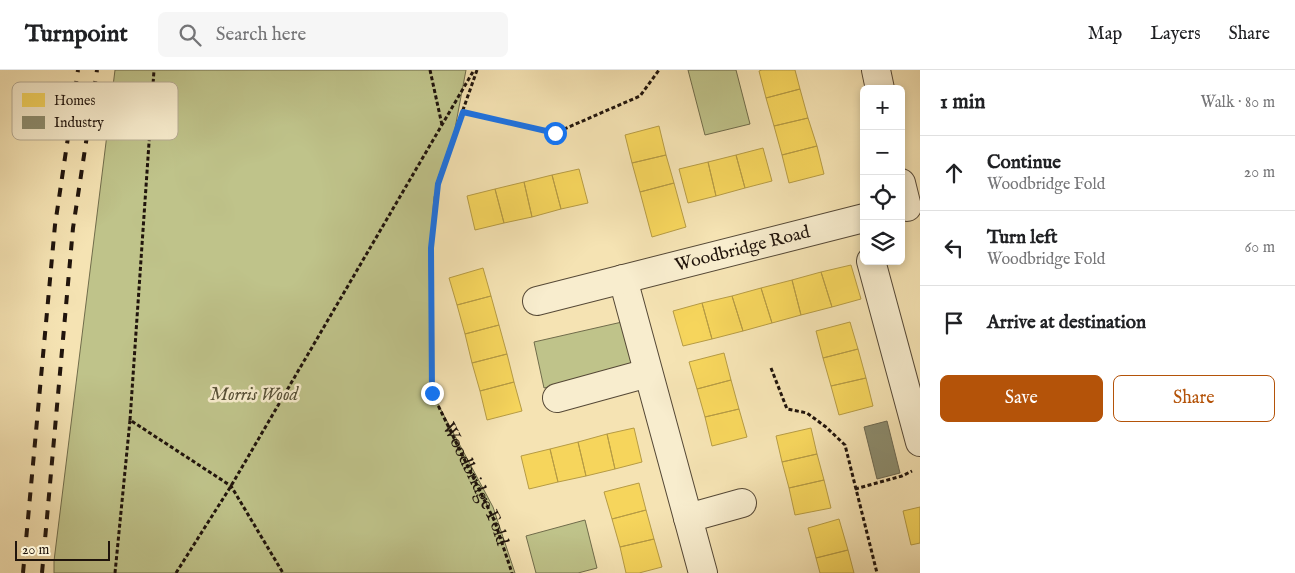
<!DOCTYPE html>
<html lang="en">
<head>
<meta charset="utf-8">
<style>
	body { margin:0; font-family:"IM FELL English",serif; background:#f6f6f6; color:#202124 }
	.controls { position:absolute; right:15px; top:15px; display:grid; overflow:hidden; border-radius:8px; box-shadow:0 2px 8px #0003 }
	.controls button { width:45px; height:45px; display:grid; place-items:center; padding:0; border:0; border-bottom:1px solid #e0e0e0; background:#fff; color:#202124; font:25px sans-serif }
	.scale { position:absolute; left:15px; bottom:12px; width:95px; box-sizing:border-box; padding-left:5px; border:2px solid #20140c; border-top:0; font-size:14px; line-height:18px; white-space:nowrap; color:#20140c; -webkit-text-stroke:4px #f8edce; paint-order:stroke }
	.stop { position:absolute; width:15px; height:15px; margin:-11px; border:4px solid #1a73e8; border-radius:50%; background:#fff }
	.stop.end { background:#1a73e8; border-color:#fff; box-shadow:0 1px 5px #0008 }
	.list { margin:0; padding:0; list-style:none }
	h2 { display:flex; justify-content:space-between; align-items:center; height:65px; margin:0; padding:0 20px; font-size:21px }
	h2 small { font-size:16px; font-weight:400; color:#757577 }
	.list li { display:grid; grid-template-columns:32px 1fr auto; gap:15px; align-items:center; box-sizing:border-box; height:75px; padding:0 20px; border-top:1px solid #e0e0e0 }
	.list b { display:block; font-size:19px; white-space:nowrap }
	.list p { margin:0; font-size:16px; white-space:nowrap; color:#757577 }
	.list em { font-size:16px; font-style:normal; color:#757577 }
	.actions { display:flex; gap:10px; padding:15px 20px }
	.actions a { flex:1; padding:11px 0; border:1px solid #b45309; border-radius:8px; text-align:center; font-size:18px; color:#b45309 }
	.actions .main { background:#b45309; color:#fff }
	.icon { flex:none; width:28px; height:28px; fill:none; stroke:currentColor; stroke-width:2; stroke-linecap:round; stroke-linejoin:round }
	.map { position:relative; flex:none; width:920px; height:503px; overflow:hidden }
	header { display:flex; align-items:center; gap:30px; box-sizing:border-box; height:70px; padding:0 25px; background:#fff; border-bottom:1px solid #e0e0e0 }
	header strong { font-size:24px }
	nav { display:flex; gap:28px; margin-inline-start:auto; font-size:18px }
	.search { width:350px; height:45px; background:#f6f6f6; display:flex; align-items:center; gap:12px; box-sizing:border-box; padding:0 18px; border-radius:8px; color:#757577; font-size:19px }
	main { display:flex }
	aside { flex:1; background:#fff }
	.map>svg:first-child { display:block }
	.green { fill:#bfc38a; stroke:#706c4b }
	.homes { fill:#f6d55c; stroke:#b69b44 }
	.industry { fill:#8c8c6e; stroke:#6c6851 }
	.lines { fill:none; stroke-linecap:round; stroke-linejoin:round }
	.minor-casing { stroke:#554836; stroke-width:30 }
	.path { stroke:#20140c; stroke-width:3; stroke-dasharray:4 2.5; stroke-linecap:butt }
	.minor { stroke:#f8edce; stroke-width:28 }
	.rail { stroke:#20140c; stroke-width:4; stroke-dasharray:9 9; stroke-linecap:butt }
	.route { stroke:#1a73e8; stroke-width:6 }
	.labels { text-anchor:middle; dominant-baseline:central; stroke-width:5; stroke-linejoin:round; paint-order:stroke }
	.street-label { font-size:18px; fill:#20140c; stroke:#f8edce }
	.park-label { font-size:18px; font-style:italic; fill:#585138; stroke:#f8edce }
	.key { fill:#f8edce; stroke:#b7ac94; stroke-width:1 }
	.key-label { font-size:14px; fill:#20140c }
</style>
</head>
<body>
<header>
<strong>Turnpoint</strong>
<div class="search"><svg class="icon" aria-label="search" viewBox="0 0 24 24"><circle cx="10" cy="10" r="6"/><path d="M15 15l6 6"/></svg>Search here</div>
<nav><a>Map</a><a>Layers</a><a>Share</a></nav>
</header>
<main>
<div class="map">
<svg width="920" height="503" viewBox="0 0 920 503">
	<rect width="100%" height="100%" fill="#f5e3b3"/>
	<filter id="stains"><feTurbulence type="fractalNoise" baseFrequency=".004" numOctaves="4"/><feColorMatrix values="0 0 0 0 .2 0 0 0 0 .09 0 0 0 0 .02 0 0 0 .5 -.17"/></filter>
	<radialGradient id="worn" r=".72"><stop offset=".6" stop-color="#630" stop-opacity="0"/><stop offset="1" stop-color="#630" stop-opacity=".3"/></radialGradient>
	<path class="green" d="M115,0H466L453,69L434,127L429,191L432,323L493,437L515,503H54V491Z
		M688,0H736L750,54L705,65Z
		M622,252L635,297L544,318L534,272Z
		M585,450L597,498L578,503H536L526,466Z"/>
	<path class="homes" d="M762,0H795L800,19L766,28L759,1Z
		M800,19L808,48L774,56L766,28Z
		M808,48L817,76L782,85L774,56Z
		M659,56L666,85L632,93L625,65Z
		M817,76L824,104L789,113L782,85Z
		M763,78L772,111L745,118L736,85Z
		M666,85L674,113L640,122L632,93Z
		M736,85L745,118L716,126L708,92Z
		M708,92L716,126L688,133L679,99Z
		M579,99L588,133L561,139L552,105Z
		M552,105L561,139L532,147L524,112Z
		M524,112L532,147L504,153L495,119Z
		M674,113L686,157L652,167L640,122Z
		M495,119L504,153L475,160L467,126Z
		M851,195L861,229L832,237L821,202Z
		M483,198L491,226L457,235L449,208Z
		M821,202L832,237L801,245L792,210Z
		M792,210L801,245L772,253L761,218Z
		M761,218L772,253L743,261L732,226Z
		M491,226L499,255L465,264L457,235Z
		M732,226L743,261L712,269L702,233Z
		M702,233L712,269L683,276L673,241Z
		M850,252L858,279L823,288L816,261Z
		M499,255L507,284L472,293L465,264Z
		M858,279L866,308L831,316L823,288Z
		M724,283L731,310L697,319L689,292Z
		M507,284L514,312L480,321L472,293Z
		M866,308L873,336L839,345L831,316Z
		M731,310L739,339L705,347L697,319Z
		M514,312L522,341L487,350L480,321Z
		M739,339L747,367L712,376L705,347Z
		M634,358L642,392L615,399L607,364Z
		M811,358L817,384L782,392L776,366Z
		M607,364L615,399L586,406L578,372Z
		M578,372L586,406L558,412L550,379Z
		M550,379L558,412L529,419L521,386Z
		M817,384L824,410L789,418L782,392Z
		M824,410L831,438L795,445L789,418Z
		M639,413L646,440L612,449L604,422Z
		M920,437V473L911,475L903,441Z
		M646,440L654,469L620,477L612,449Z
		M839,449L848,480L816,488L808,458Z
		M654,469L662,497L639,503H626L620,477Z
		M848,480L854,503H820L816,488Z"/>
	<path class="industry" d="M887,351L900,403L877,409L864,357Z"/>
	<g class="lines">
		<defs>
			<g id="minor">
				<path d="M876,0L880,19"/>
				<path d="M901,113L907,137"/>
				<path d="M871,191L920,372"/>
				<path d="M623,209L703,503"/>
				<path id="s2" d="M537,231L864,148"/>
				<path d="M557,328L648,303"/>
				<path d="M688,448L742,433"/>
			</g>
		</defs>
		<use href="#minor" class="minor-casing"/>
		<g class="path">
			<path d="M430,0L442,55"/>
			<path id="s1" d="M477,0L437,114L431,178L432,323L495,452L512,503"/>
			<path d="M463,42L555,63L640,26L659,0"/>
			<path d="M771,298L787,339L807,343L826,357L845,375L877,503"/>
			<path d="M130,350L154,0"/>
			<path d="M855,419L902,406L912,401"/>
			<path d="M115,503L130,350L231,416L283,503"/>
			<path d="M176,503L231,416L474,0"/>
		</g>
		<use href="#minor" class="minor"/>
		<path class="rail" d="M23,503L55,155L78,0
			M42,503L73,158L97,0"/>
	</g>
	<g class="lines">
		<path class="route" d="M432,323L431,178L438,114L463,42L555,63"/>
	</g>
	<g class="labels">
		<g class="street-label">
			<text stroke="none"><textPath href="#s2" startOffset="212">Woodbridge Road</textPath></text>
			<text stroke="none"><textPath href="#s1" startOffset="431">Woodbridge Fold</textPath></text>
		</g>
		<g class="park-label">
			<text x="254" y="325">Morris Wood</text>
		</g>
	</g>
	<rect x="12" y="12" width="166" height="58" rx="8" class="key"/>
	<rect x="22" y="23" width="23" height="14" fill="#f6d55c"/>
	<rect x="22" y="46" width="23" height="13" fill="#8c8c6e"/>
	<g class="key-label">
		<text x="54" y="35">Homes</text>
		<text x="54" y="57">Industry</text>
	</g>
	<rect width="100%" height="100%" filter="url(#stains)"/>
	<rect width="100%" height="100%" fill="url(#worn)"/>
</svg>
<div class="controls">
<button>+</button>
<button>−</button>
<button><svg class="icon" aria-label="locate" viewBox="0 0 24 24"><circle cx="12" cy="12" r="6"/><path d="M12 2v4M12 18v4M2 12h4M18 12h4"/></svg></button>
<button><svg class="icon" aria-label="layers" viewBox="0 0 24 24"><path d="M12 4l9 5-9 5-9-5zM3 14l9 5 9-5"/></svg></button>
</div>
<div class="scale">20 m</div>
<div class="stop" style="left:555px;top:63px"></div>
<div class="stop end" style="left:432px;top:323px"></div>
</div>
<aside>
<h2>1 min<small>Walk · 80 m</small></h2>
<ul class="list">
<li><svg class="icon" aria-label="ahead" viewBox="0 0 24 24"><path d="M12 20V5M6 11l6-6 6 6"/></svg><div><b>Continue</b><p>Woodbridge Fold</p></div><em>20 m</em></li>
<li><svg class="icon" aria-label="left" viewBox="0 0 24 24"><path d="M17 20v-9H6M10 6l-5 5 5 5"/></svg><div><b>Turn left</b><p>Woodbridge Fold</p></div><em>60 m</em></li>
<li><svg class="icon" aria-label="arrive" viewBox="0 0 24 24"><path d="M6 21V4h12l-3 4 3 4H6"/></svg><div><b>Arrive at destination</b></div></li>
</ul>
<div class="actions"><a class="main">Save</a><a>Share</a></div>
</aside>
</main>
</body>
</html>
